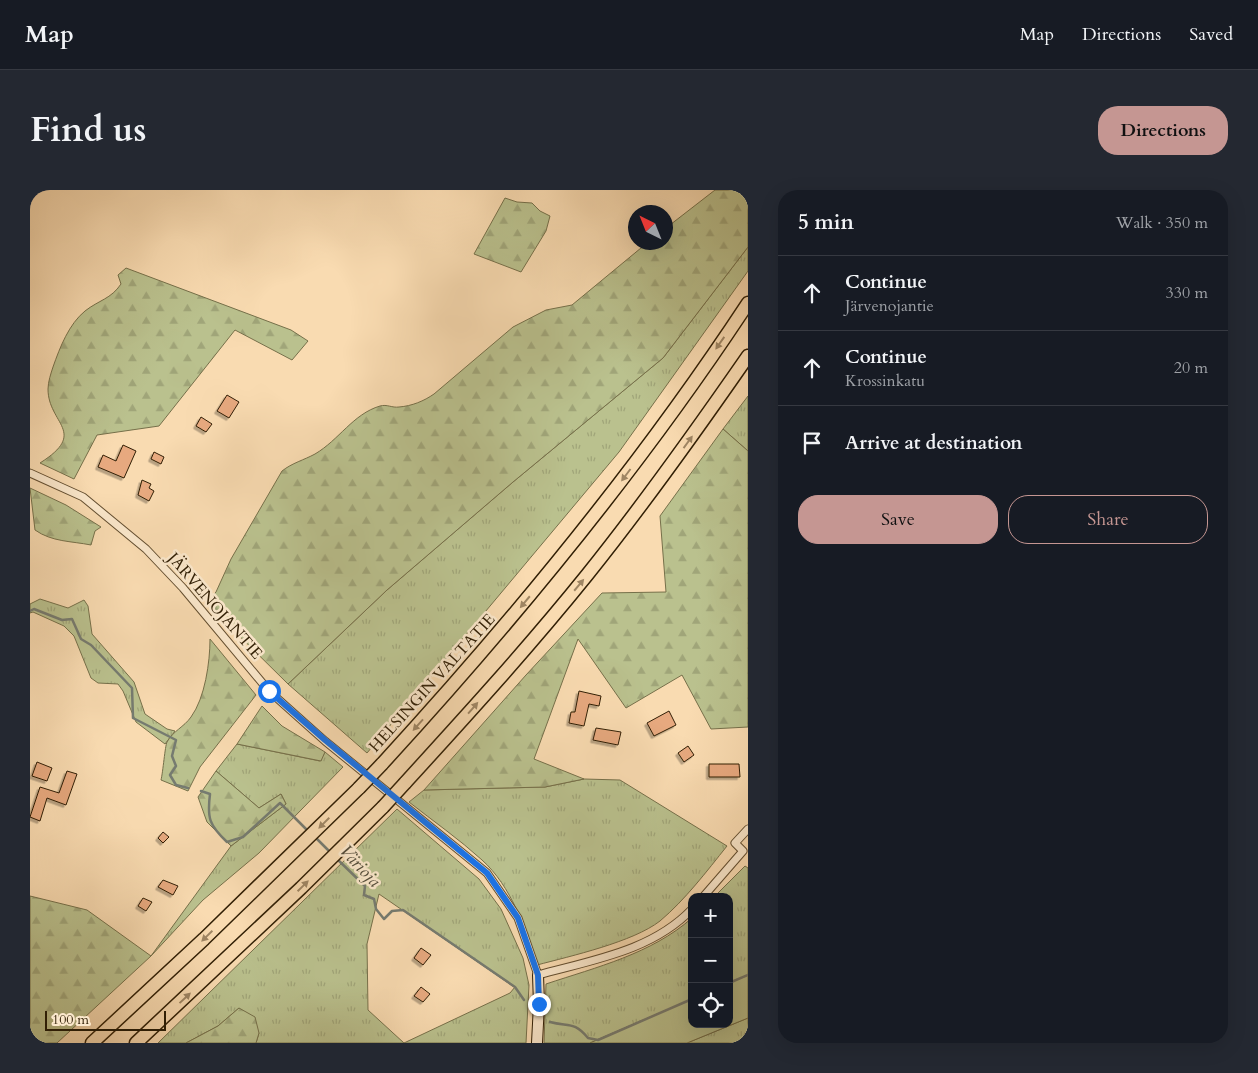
<!DOCTYPE html>
<html lang="en">
<head>
<meta charset="utf-8">
<style>
	body { margin:0; font-family:Cardo,serif; background:#242831; color:#f1f3f6 }
	.controls { position:absolute; right:15px; bottom:15px; display:grid; overflow:hidden; border-radius:10px; box-shadow:0 5px 20px #0002 }
	.controls button { width:45px; height:45px; display:grid; place-items:center; padding:0; border:0; border-bottom:1px solid #363941; background:#171b24; color:#f1f3f6; font:25px sans-serif }
	.compass { position:absolute; left:598px; top:15px; width:45px; height:45px; border-radius:50%; background:#171b24; box-shadow:0 5px 20px #0002; rotate:317deg }
	.scale { position:absolute; left:15px; bottom:12px; width:121px; box-sizing:border-box; padding-left:5px; border:2px solid #311f05; border-top:0; font-size:14px; line-height:18px; white-space:nowrap; color:#311f05; -webkit-text-stroke:4px #fbe8cc; paint-order:stroke }
	.stop { position:absolute; width:15px; height:15px; margin:-11px; border:4px solid #1a73e8; border-radius:50%; background:#fff }
	.stop.end { background:#1a73e8; border-color:#fff; box-shadow:0 1px 5px #0008 }
	.list { margin:0; padding:0; list-style:none }
	h2 { display:flex; justify-content:space-between; align-items:center; height:65px; margin:0; padding:0 20px; font-size:21px }
	h2 small { font-size:16px; font-weight:400; color:#9ea1a6 }
	.list li { display:grid; grid-template-columns:32px 1fr auto; gap:15px; align-items:center; box-sizing:border-box; height:75px; padding:0 20px; border-top:1px solid #363941 }
	.list b { display:block; font-size:19px; white-space:nowrap }
	.list p { margin:0; font-size:16px; white-space:nowrap; color:#9ea1a6 }
	.list em { font-size:16px; font-style:normal; color:#9ea1a6 }
	.actions { display:flex; gap:10px; padding:15px 20px }
	.actions a { flex:1; padding:11px 0; border:1px solid #c59692; border-radius:20px; text-align:center; font-size:18px; color:#c59692 }
	.actions .main { background:#c59692; color:#111 }
	.icon { flex:none; width:28px; height:28px; fill:none; stroke:currentColor; stroke-width:2; stroke-linecap:round; stroke-linejoin:round }
	.map { position:relative; flex:none; width:718px; height:853px; overflow:hidden; border-radius:20px }
	header { display:flex; align-items:center; gap:30px; box-sizing:border-box; height:70px; padding:0 25px; background:#171b24; border-bottom:1px solid #363941 }
	header strong { font-size:24px }
	nav { display:flex; gap:28px; margin-inline-start:auto; font-size:18px }
	.intro { display:flex; align-items:center; justify-content:space-between; box-sizing:border-box; height:120px; padding:0 30px }
	h1 { margin:0; font-size:35px }
	.button { padding:12px 22px; border-radius:20px; background:#c59692; color:#111; font-size:18px; font-weight:700 }
	main { display:flex; gap:30px; padding:0 30px }
	aside { flex:1; background:#171b24; border-radius:20px; box-shadow:0 5px 20px #0002 }
	.map>svg:first-child { display:block }
	.grass { fill:url(#grass-tufts); stroke:#76704a; fill-rule:evenodd }
	.forest { fill:url(#forest-firs); stroke:#76704a }
	.green { fill:#bac18e; stroke:#76704a }
	.lines { fill:none; stroke-linecap:round; stroke-linejoin:round }
	.stream { stroke:#767b70; stroke-width:2.5 }
	.building { fill:#e7a97f; stroke:#311f05; filter:url(#shadow) }
	.street-casing { stroke:#634e30; stroke-width:9 }
	.secondary-casing { stroke:#311f05; stroke-width:12 }
	.highway-casing { stroke:#311f05; stroke-width:15 }
	.street { stroke:#fbe8cc; stroke-width:7 }
	.secondary { stroke:#fbe8cc; stroke-width:10 }
	.highway { stroke:#f9dbb1; stroke-width:12 }
	.highway-bridge-casing { stroke:#311f05; stroke-width:15; stroke-linecap:butt }
	.highway-bridge { stroke:#f9dbb1; stroke-width:12 }
	.oneway { fill:#9f8664 }
	.route { stroke:#1a73e8; stroke-width:6 }
	.labels { text-anchor:middle; dominant-baseline:central; stroke-width:5; stroke-linejoin:round; paint-order:stroke }
	.street-label { font-size:16px; fill:#311f05; stroke:#fbe8cc }
	.water-label { font-size:18px; font-style:italic; fill:#544d3b; stroke:#fbe8cc }
</style>
</head>
<body>
<header>
<strong>Map</strong>
<nav><a>Map</a><a>Directions</a><a>Saved</a></nav>
</header>
<div class="intro"><h1>Find us</h1><a class="button">Directions</a></div>
<main>
<div class="map">
<svg width="718" height="853" viewBox="0 0 718 853">
	<defs>
		<pattern id="grass-tufts" width="24" height="20" patternUnits="userSpaceOnUse" patternTransform="scale(1.25)"><rect width="24" height="20" fill="#bac18e"/><path d="M3 7l-1-3M5 7V3M7 7l1-3M15 17l-1-3M17 17v-4M19 17l1-3" fill="none" stroke="#a0a579"/></pattern>
		<pattern id="forest-firs" width="22" height="20" patternUnits="userSpaceOnUse" patternTransform="scale(1.25)"><rect width="22" height="20" fill="#bac18e"/><path d="M5 1l3.5 6h-7zM16 11l3.5 6h-7z" fill="#a0a579"/></pattern>
		<filter id="shadow"><feDropShadow dx="-2.5" dy="2.5" stdDeviation="0" flood-color="#0004"/></filter>
	</defs>
	<rect width="100%" height="100%" fill="#f9dbb1"/>
	<filter id="stains"><feTurbulence type="fractalNoise" baseFrequency=".004" numOctaves="4"/><feColorMatrix values="0 0 0 0 .2 0 0 0 0 .09 0 0 0 0 .02 0 0 0 .5 -.17"/></filter>
	<radialGradient id="worn" r=".72"><stop offset=".6" stop-color="#630" stop-opacity="0"/><stop offset="1" stop-color="#630" stop-opacity=".3"/></radialGradient>
	<path class="grass" d="M718,57V81L589,262L337,563L258,494L357,400L483,292L633,168Z
		M718,206V261L693,239Z
		M10,409L38,418L54,410L58,416L62,444L104,492L115,524L137,539L145,541L135,554L106,532L93,501L88,494L68,493L61,488L44,446L34,436L3,422L0,423V414Z
		M207,554L290,571L295,562L313,577L229,663L173,710L121,766L201,656L256,614L251,604L229,618L186,581Z
		M554,589L590,590L697,656C677,681 655,710 630,731C603,752 541,766 507,775C496,739 481,696 452,670C429,649 403,631 379,612L394,600L515,597Z
		M367,619L449,689L471,719L493,768L499,795L496,853H226L229,843L209,818L188,836L156,853H128ZM349,704L484,797H485L480,803L374,853L338,820L337,754Z
		M715,676L718,678V785L699,793V707H684Z
		M662,728V809L560,853H514L516,794C567,777 621,764 662,728Z
		M718,828V853H657Z"/>
	<path class="forest" d="M685,0H718V57L633,168L483,292L357,400L258,494L176,413L186,402L201,369L252,281C262,273 274,270 285,264C309,250 323,224 350,216C357,214 362,218 369,217C382,216 394,211 404,204L483,137L516,120L542,115L617,53L636,52V38Z
		M475,8L487,12L502,13L510,21L520,26L516,41L491,82L444,64Z
		M96,78L261,140L278,151L262,170L205,140L129,236L67,245L44,289L10,273C59,242 18,234 18,199C18,192 21,183 23,177C30,157 39,134 55,121C69,110 81,109 91,94L88,85Z
		M693,239L718,261V537L681,539L652,485L596,518L548,449L504,569L554,589L515,597L394,600L496,485L572,403L636,402L630,326Z
		M0,298L36,315L71,337L65,341L61,355C41,351 22,352 5,340Z
		M180,449L226,505L170,577L158,601L131,590C133,582 135,556 137,552C143,541 154,537 161,527C175,508 180,472 180,449Z
		M232,516L252,536L295,562L291,571L207,554Z
		M186,581L229,618L251,604L256,614L201,656L177,632L168,607Z
		M0,706L57,720L121,766L27,853H0Z
		M209,818L225,827L229,843L226,853H156L188,836Z"/>
	<path class="green" d="M718,785V828L657,853H560L662,809V834H699V793Z"/>
	<g class="lines">
		<path class="stream" d="M0,421L4,419L32,430L42,429L51,449L61,455L102,498L103,528L146,550L142,566L146,576L140,585L146,595L158,598
			M171,601L180,604C177,628 179,635 197,652L213,647L250,613L279,642
			M285,647L301,663
			M306,668L335,696L334,705L344,709L346,719L354,729L362,721L373,720L485,797L494,810
			M699,793L718,785
			M520,832C539,837 544,831 558,848L568,850L662,809"/>
	</g>
	<path class="building" d="M197,205L209,212L199,228L187,221Z
		M171,227L182,234L176,242L166,236Z
		M93,255L106,261L94,288L68,277L73,265L86,271Z
		M124,262L134,267L131,274L121,269Z
		M112,290L121,294L119,298L124,301L119,311L108,305Z
		M549,501L571,506L569,516L559,514L554,536L539,533L541,522H545Z
		M639,521L646,535L624,546L617,533Z
		M566,538L591,542L588,555L563,550Z
		M658,556L664,565L654,572L648,563Z
		M7,572L22,578L17,591L2,586Z
		M679,574H709L710,587H679Z
		M37,581L47,584L36,615L17,608L10,631L0,627L10,597L29,603Z
		M133,642L139,647L133,653L128,648Z
		M133,690L148,696L143,705L128,697Z
		M113,708L122,712L116,721L108,716Z
		M391,758L401,765L393,775L384,768Z
		M391,797L400,804L393,812L384,806Z"/>
	<g class="lines">
		<defs>
			<path id="street" d="M0,283L53,307L116,359L153,398L239,501L295,551L457,683L488,728L508,785C562,770 622,761 662,719
				M673,707L713,661L705,653L718,639"/>
			<path id="secondary" d="M507,853L509,814L508,785"/>
			<path id="highway" d="M352,574C485,429 610,277 718,113
				M375,593C437,525 499,457 557,385C614,314 666,241 718,166
				M62,853L174,749L329,598
				M106,853L271,698L353,617"/>
		</defs>
		<use href="#street" class="street-casing"/>
		<use href="#secondary" class="secondary-casing"/>
		<use href="#highway" class="highway-casing"/>
		<use href="#street" class="street"/>
		<use href="#secondary" class="secondary"/>
		<use href="#highway" class="highway"/>
		<defs>
			<path id="highway-bridge" d="M329,598L352,574
				M353,617L375,593"/>
		</defs>
		<use href="#highway-bridge" class="highway-bridge-casing"/>
		<use href="#highway-bridge" class="highway-bridge"/>
	</g>
	<defs><path id="oneway-solid" d="M-6-.8H1V-3.2L6.5 0L1 3.2V.8H-6Z" transform="scale(1.25)"/></defs>
	<g class="oneway">
		<use href="#oneway-solid" transform="translate(690 153) rotate(125)"/>
		<use href="#oneway-solid" transform="translate(658 252) rotate(-54)"/>
		<use href="#oneway-solid" transform="translate(596 285) rotate(127)"/>
		<use href="#oneway-solid" transform="translate(549 395) rotate(-50)"/>
		<use href="#oneway-solid" transform="translate(495 412) rotate(130)"/>
		<use href="#oneway-solid" transform="translate(443 518) rotate(-49)"/>
		<use href="#oneway-solid" transform="translate(388 535) rotate(132)"/>
		<use href="#oneway-solid" transform="translate(294 633) rotate(135)"/>
		<use href="#oneway-solid" transform="translate(273 696) rotate(-44)"/>
		<use href="#oneway-solid" transform="translate(177 746) rotate(136)"/>
		<use href="#oneway-solid" transform="translate(155 808) rotate(-43)"/>
	</g>
	<g class="lines">
		<path class="route" d="M239,501L295,550L457,683L488,728L508,785L509,814"/>
	</g>
	<g class="labels">
		<g class="street-label">
			<text transform="translate(185 416) rotate(49)">JÄRVENOJANTIE</text>
			<text transform="translate(402 493) rotate(-48)">HELSINGIN VALTATIE</text>
		</g>
		<g class="water-label">
			<text transform="translate(330 676) rotate(47)">Värioja</text>
		</g>
	</g>
	<rect width="100%" height="100%" filter="url(#stains)"/>
	<rect width="100%" height="100%" fill="url(#worn)"/>
</svg>
<div class="controls">
<button>+</button>
<button>−</button>
<button><svg class="icon" aria-label="locate" viewBox="0 0 24 24"><circle cx="12" cy="12" r="6"/><path d="M12 2v4M12 18v4M2 12h4M18 12h4"/></svg></button>
</div>
<svg class="compass" viewBox="-18 -18 36 36"><path d="M0-13l5 13h-10z" fill="#e53935"/><path d="M0 13l5-13h-10z" fill="#9ea1a6"/></svg>
<div class="scale">100 m</div>
<div class="stop" style="left:239px;top:501px"></div>
<div class="stop end" style="left:509px;top:814px"></div>
</div>
<aside>
<h2>5 min<small>Walk · 350 m</small></h2>
<ul class="list">
<li><svg class="icon" aria-label="ahead" viewBox="0 0 24 24"><path d="M12 20V5M6 11l6-6 6 6"/></svg><div><b>Continue</b><p>Järvenojantie</p></div><em>330 m</em></li>
<li><svg class="icon" aria-label="ahead" viewBox="0 0 24 24"><path d="M12 20V5M6 11l6-6 6 6"/></svg><div><b>Continue</b><p>Krossinkatu</p></div><em>20 m</em></li>
<li><svg class="icon" aria-label="arrive" viewBox="0 0 24 24"><path d="M6 21V4h12l-3 4 3 4H6"/></svg><div><b>Arrive at destination</b></div></li>
</ul>
<div class="actions"><a class="main">Save</a><a>Share</a></div>
</aside>
</main>
</body>
</html>
